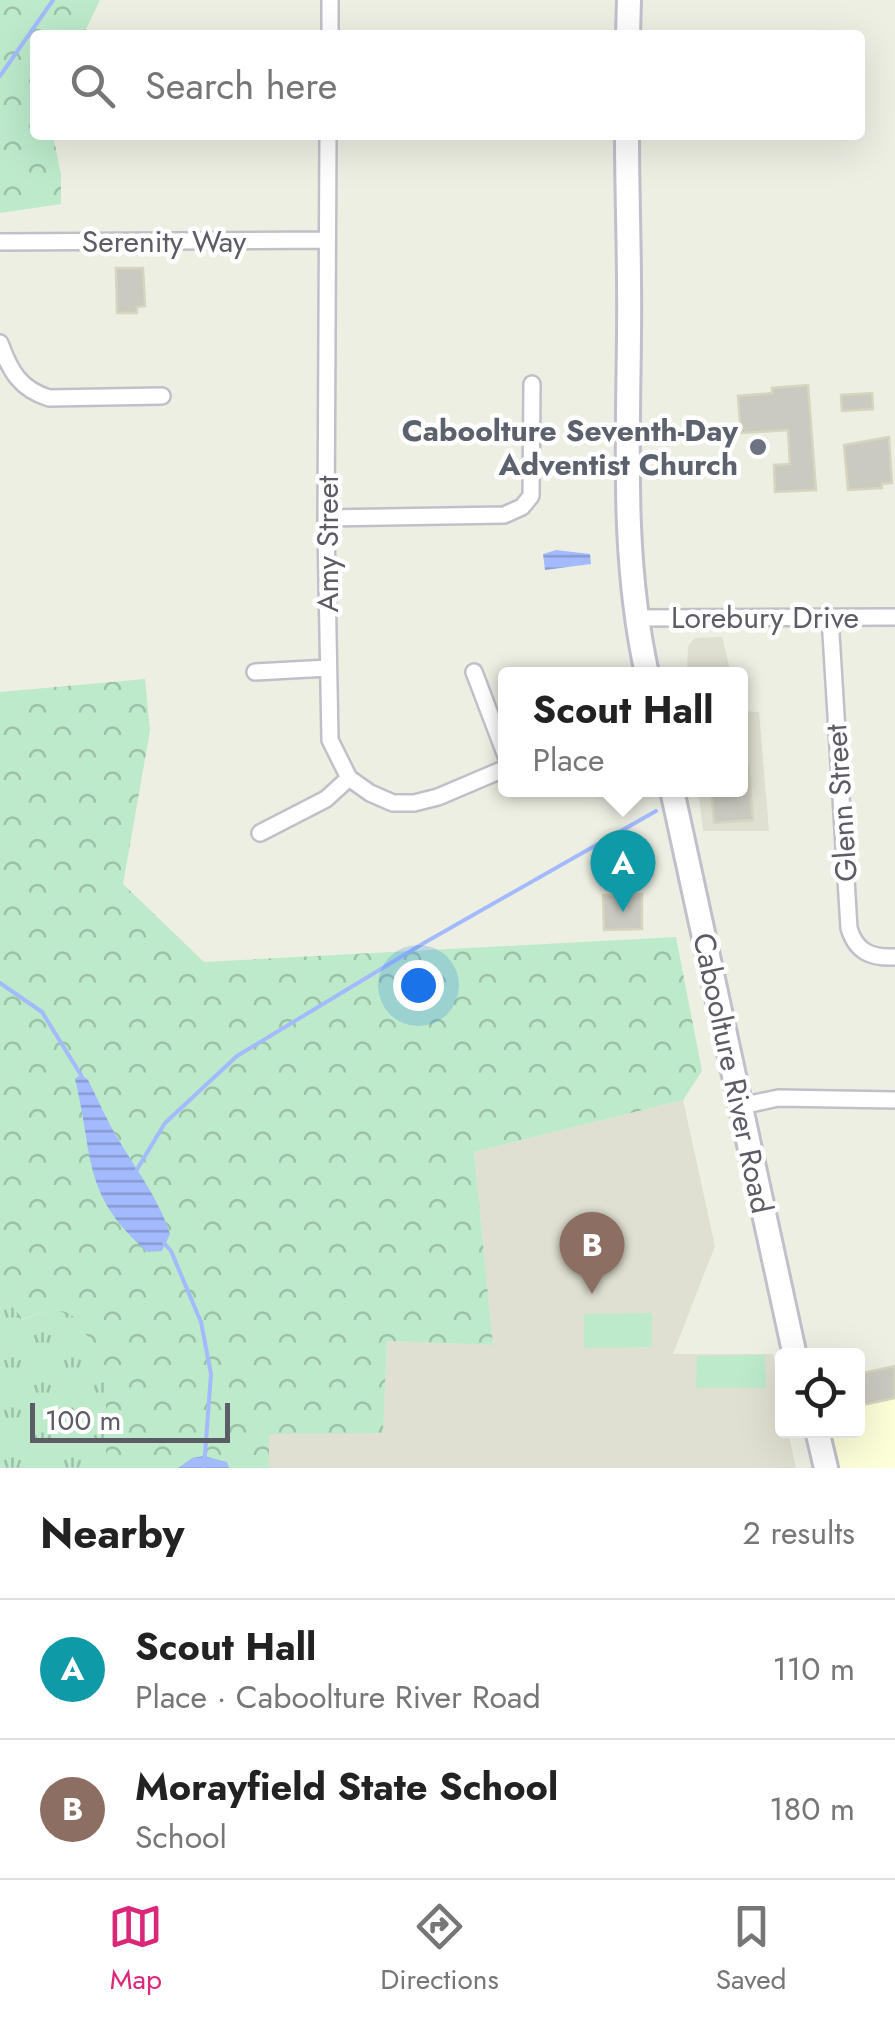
<!DOCTYPE html>
<html lang="en">
<head>
<meta charset="utf-8">
<style>
	body { margin:0; font-family:Jost,sans-serif; background:#f2f2f2; color:#222 }
	.controls { position:absolute; right:30px; bottom:30px; display:grid; overflow:hidden; border-radius:10px; box-shadow:0 10px 40px #0002 }
	.controls button { width:90px; height:90px; display:grid; place-items:center; padding:0; border:0; border-bottom:2px solid #e0e0e0; background:#fff; color:#222; font:50px sans-serif }
	.scale { position:absolute; left:30px; bottom:25px; width:200px; box-sizing:border-box; padding-left:10px; border:5px solid #5b5c65; border-top:0; font-size:28px; line-height:35px; white-space:nowrap; color:#5b5c65; -webkit-text-stroke:8px #fff; paint-order:stroke }
	.you { position:absolute; left:418px; top:985px; width:35px; height:35px; margin:-25px; border:8px solid #fff; border-radius:50%; background:#1a73e8; box-shadow:0 0 0 15px #1a73e833 }
	.badge { display:grid; place-items:center; width:65px; height:65px; border-radius:50%; background:#db2777; color:#fff; font-size:32px; font-weight:700 }
	.pin { position:absolute; translate:-50% -82px; filter:drop-shadow(0 2px 5px #0008) }
	.pin::after { content:''; position:absolute; top:52px; width:35px; height:30px; background:inherit; clip-path:polygon(0 0,100% 0,50% 100%) }
	.popup { position:absolute; left:498px; top:667px; width:250px; height:130px; box-sizing:border-box; display:grid; place-content:center; border-radius:10px; background:#fff; filter:drop-shadow(0 2px 8px #0005); font-size:32px; white-space:nowrap; color:#767676 }
	.popup b { font-size:38px; color:#222 }
	.popup::after { content:''; position:absolute; left:50%; top:100%; margin-left:-20px; border:20px solid transparent; border-top-color:#fff }
	.list { margin:0; padding:0; list-style:none }
	h2 { display:flex; justify-content:space-between; align-items:center; height:130px; margin:0; padding:0 40px; font-size:42px }
	h2 small { font-size:32px; font-weight:400; color:#767676 }
	.list li { display:grid; grid-template-columns:65px 1fr auto; gap:30px; align-items:center; box-sizing:border-box; height:140px; padding:0 40px; border-top:2px solid #e0e0e0 }
	.list b { display:block; font-size:38px; white-space:nowrap }
	.list p { margin:0; font-size:32px; white-space:nowrap; color:#767676 }
	.list em { font-size:32px; font-style:normal; color:#767676 }
	.icon { flex:none; width:55px; height:55px; fill:none; stroke:currentColor; stroke-width:2; stroke-linecap:round; stroke-linejoin:round }
	.map { position:relative; flex:none; width:895px; height:1468px; overflow:hidden }
	.search { position:absolute; background:#fff; box-shadow:0 10px 40px #0002; left:30px; right:30px; top:30px; height:110px; display:flex; align-items:center; gap:25px; box-sizing:border-box; padding:0 35px; border-radius:10px; color:#767676; font-size:38px }
	.sheet { height:410px; background:#fff }
	nav { display:flex; justify-content:space-around; align-items:center; box-sizing:border-box; height:140px; border-top:2px solid #e0e0e0; background:#fff; font-size:28px; color:#767676 }
	nav a { display:grid; justify-items:center; gap:5px }
	nav .on { color:#db2777 }
	.map>svg:first-child { display:block }
	.commercial { fill:#fcffd8 }
	.education { fill:#dfe0d1 }
	.forest { fill:url(#forest-crowns) }
	.park { fill:url(#park-tufts) }
	.pitch { fill:#bceacb }
	.water { fill:url(#water-rules) }
	.lines { fill:none; stroke-linecap:round; stroke-linejoin:round }
	.stream { stroke:#a3baff; stroke-width:4 }
	.building { fill:#cacac0; stroke:#d5d5c0; stroke-width:2.5 }
	.street-casing { stroke:#c0c0c8; stroke-width:20 }
	.secondary-casing { stroke:#bfc0ca; stroke-width:28 }
	.street { stroke:#fff; stroke-width:15 }
	.secondary { stroke:#fff; stroke-width:22 }
	.worship-dot { fill:#6b7280; stroke:#fff; stroke-width:4 }
	.labels { text-anchor:middle; dominant-baseline:central; stroke-width:9; stroke-linejoin:round; paint-order:stroke }
	.street-label { font-size:30px; fill:#5b5c65; stroke:#fff }
	.worship-label { font-size:30px; font-weight:bold; fill:#5b616d; stroke:#fff; text-anchor:end }
</style>
</head>
<body>
<div class="map">
<svg width="895" height="1468" viewBox="0 0 895 1468">
	<defs>
		<pattern id="forest-crowns" width="20" height="18" patternUnits="userSpaceOnUse" patternTransform="scale(2.5)"><rect width="20" height="18" fill="#bceacb"/><path d="M2 6a3 3 0 1 1 6 0M12 15a3 3 0 1 1 6 0" fill="none" stroke="#9cc1a8"/></pattern>
		<pattern id="park-tufts" width="24" height="20" patternUnits="userSpaceOnUse" patternTransform="scale(2.5)"><rect width="24" height="20" fill="#bceacb"/><path d="M3 7l-1-3M5 7V3M7 7l1-3M15 17l-1-3M17 17v-4M19 17l1-3" fill="none" stroke="#9cc1a8"/></pattern>
		<pattern id="water-rules" width="6" height="5" patternUnits="userSpaceOnUse" patternTransform="scale(2.5)"><rect width="6" height="5" fill="#a3baff"/><path d="M0 2.5h6" fill="none" stroke="#889ad2"/></pattern>
	</defs>
	<rect width="100%" height="100%" fill="#eeefe3"/>
	<path class="commercial" d="M895,1366V1468H840L832,1431L858,1430V1374Z"/>
	<path class="education" d="M722,637L731,674H687L688,646L695,638Z
		M741,711L759,712L769,831H703L698,790H740Z
		M683,1100L715,1246L673,1354H773L782,1400V1430L788,1431L796,1468H269L268,1434L383,1432L387,1341L493,1345L474,1152Z"/>
	<path class="forest" d="M0,0H100L83,35H35V135H53L61,175V204L0,213Z
		M145,679L150,731L123,884L204,962L676,937L702,1071L683,1100L474,1152L493,1345L387,1341L383,1433L269,1434V1468H106V1377L53,1309L20,1320L0,1287V692Z"/>
	<path class="park" d="M0,1287L21,1320L53,1309L73,1316L99,1353L106,1377V1468H0Z"/>
	<path class="pitch" d="M652,1313V1347L584,1348V1314Z
		M765,1355L766,1388H696L697,1356Z"/>
	<path class="water" d="M556,550L590,554L591,564L545,570L543,554Z
		M81,1074L88,1080C98,1099 106,1119 117,1137C136,1170 158,1197 170,1234L162,1251L148,1252C81,1195 94,1156 75,1079Z
		M204,1456L227,1462L229,1468H178L192,1458Z"/>
	<g class="lines">
		<path class="stream" d="M0,76L53,0
			M0,983L42,1012L81,1075
			M136,1171L165,1123L237,1056L424,943L656,811
			M164,1243L171,1251L201,1322L211,1374L204,1468"/>
	</g>
	<path class="building" d="M116,268H143L145,306L137,307V313H117Z
		M808,385L816,490L775,492L774,465L790,464L788,430L741,433L738,396L772,393V388Z
		M872,393L873,409L842,411L841,395Z
		M889,437L892,483L882,484V488L848,490L844,445Z
		M740,764H748L753,820L714,823L711,790H740Z
		M642,894V929L604,930L603,895Z
		M895,1366V1398L858,1406V1374Z"/>
	<g class="lines">
		<defs>
			<path id="street" d="M330,35V0
				M328,135L326,527L330,740L349,778L370,793L393,803H414L438,797L506,768
				M0,242L327,240
				M0,343C10,371 20,389 49,398L162,396
				M326,518L504,515L522,507L531,496L532,384
				M830,617L849,928C856,952 871,958 895,957
				M634,618L895,617
				M255,672L328,668
				M474,672L506,756
				M260,833L326,799L349,778
				M741,1106L778,1098L895,1100"/>
			<path id="secondary" d="M628,35L629,0
				M627,135C627,201 630,267 629,333C628,450 622,560 647,674
				M672,790L795,1356
				M817,1430L826,1468"/>
		</defs>
		<use href="#street" class="street-casing"/>
		<use href="#secondary" class="secondary-casing"/>
		<use href="#street" class="street"/>
		<use href="#secondary" class="secondary"/>
	</g>
	<circle class="worship-dot" cx="758" cy="447" r="10"/>
	<g class="labels">
		<g class="street-label">
			<text x="164" y="241">Serenity Way</text>
			<text transform="translate(327 544) rotate(-90)">Amy Street</text>
			<text x="765" y="617">Lorebury Drive</text>
			<text transform="translate(841 803) rotate(-94)">Glenn Street</text>
			<text transform="translate(733 1073) rotate(78)">Caboolture River Road</text>
		</g>
		<g class="worship-label">
			<text x="738" y="430">Caboolture Seventh-Day<tspan x="738" dy="34">Adventist Church</tspan></text>
		</g>
	</g>
</svg>
<div class="controls">
<button><svg class="icon" aria-label="locate" viewBox="0 0 24 24"><circle cx="12" cy="12" r="6"/><path d="M12 2v4M12 18v4M2 12h4M18 12h4"/></svg></button>
</div>
<div class="scale">100 m</div>
<div class="you"></div>
<div class="pin badge" style="left:623px;top:912px;background:#0f9aa8">A</div>
<div class="popup"><b>Scout Hall</b>Place</div>
<div class="pin badge" style="left:592px;top:1294px;background:#8d6e63">B</div>
<div class="search"><svg class="icon" aria-label="search" viewBox="0 0 24 24"><circle cx="10" cy="10" r="6"/><path d="M15 15l6 6"/></svg>Search here</div>
</div>
<section class="sheet">
<h2>Nearby<small>2 results</small></h2>
<ul class="list">
<li><span class="badge" style="background:#0f9aa8">A</span><div><b>Scout Hall</b><p>Place · Caboolture River Road</p></div><em>110 m</em></li>
<li><span class="badge" style="background:#8d6e63">B</span><div><b>Morayfield State School</b><p>School</p></div><em>180 m</em></li>
</ul>
</section>
<nav>
<a class="on"><svg class="icon" aria-label="map" viewBox="0 0 24 24"><path d="M3 6l6-2 6 2 6-2v14l-6 2-6-2-6 2zM9 4v14M15 6v14"/></svg>Map</a>
<a><svg class="icon" aria-label="directions" viewBox="0 0 24 24"><path d="M12 3l9 9-9 9-9-9zM9 14v-3h6M13 9l2 2-2 2"/></svg>Directions</a>
<a><svg class="icon" aria-label="saved" viewBox="0 0 24 24"><path d="M7 4h10v16l-5-4-5 4z"/></svg>Saved</a>
</nav>
</body>
</html>
